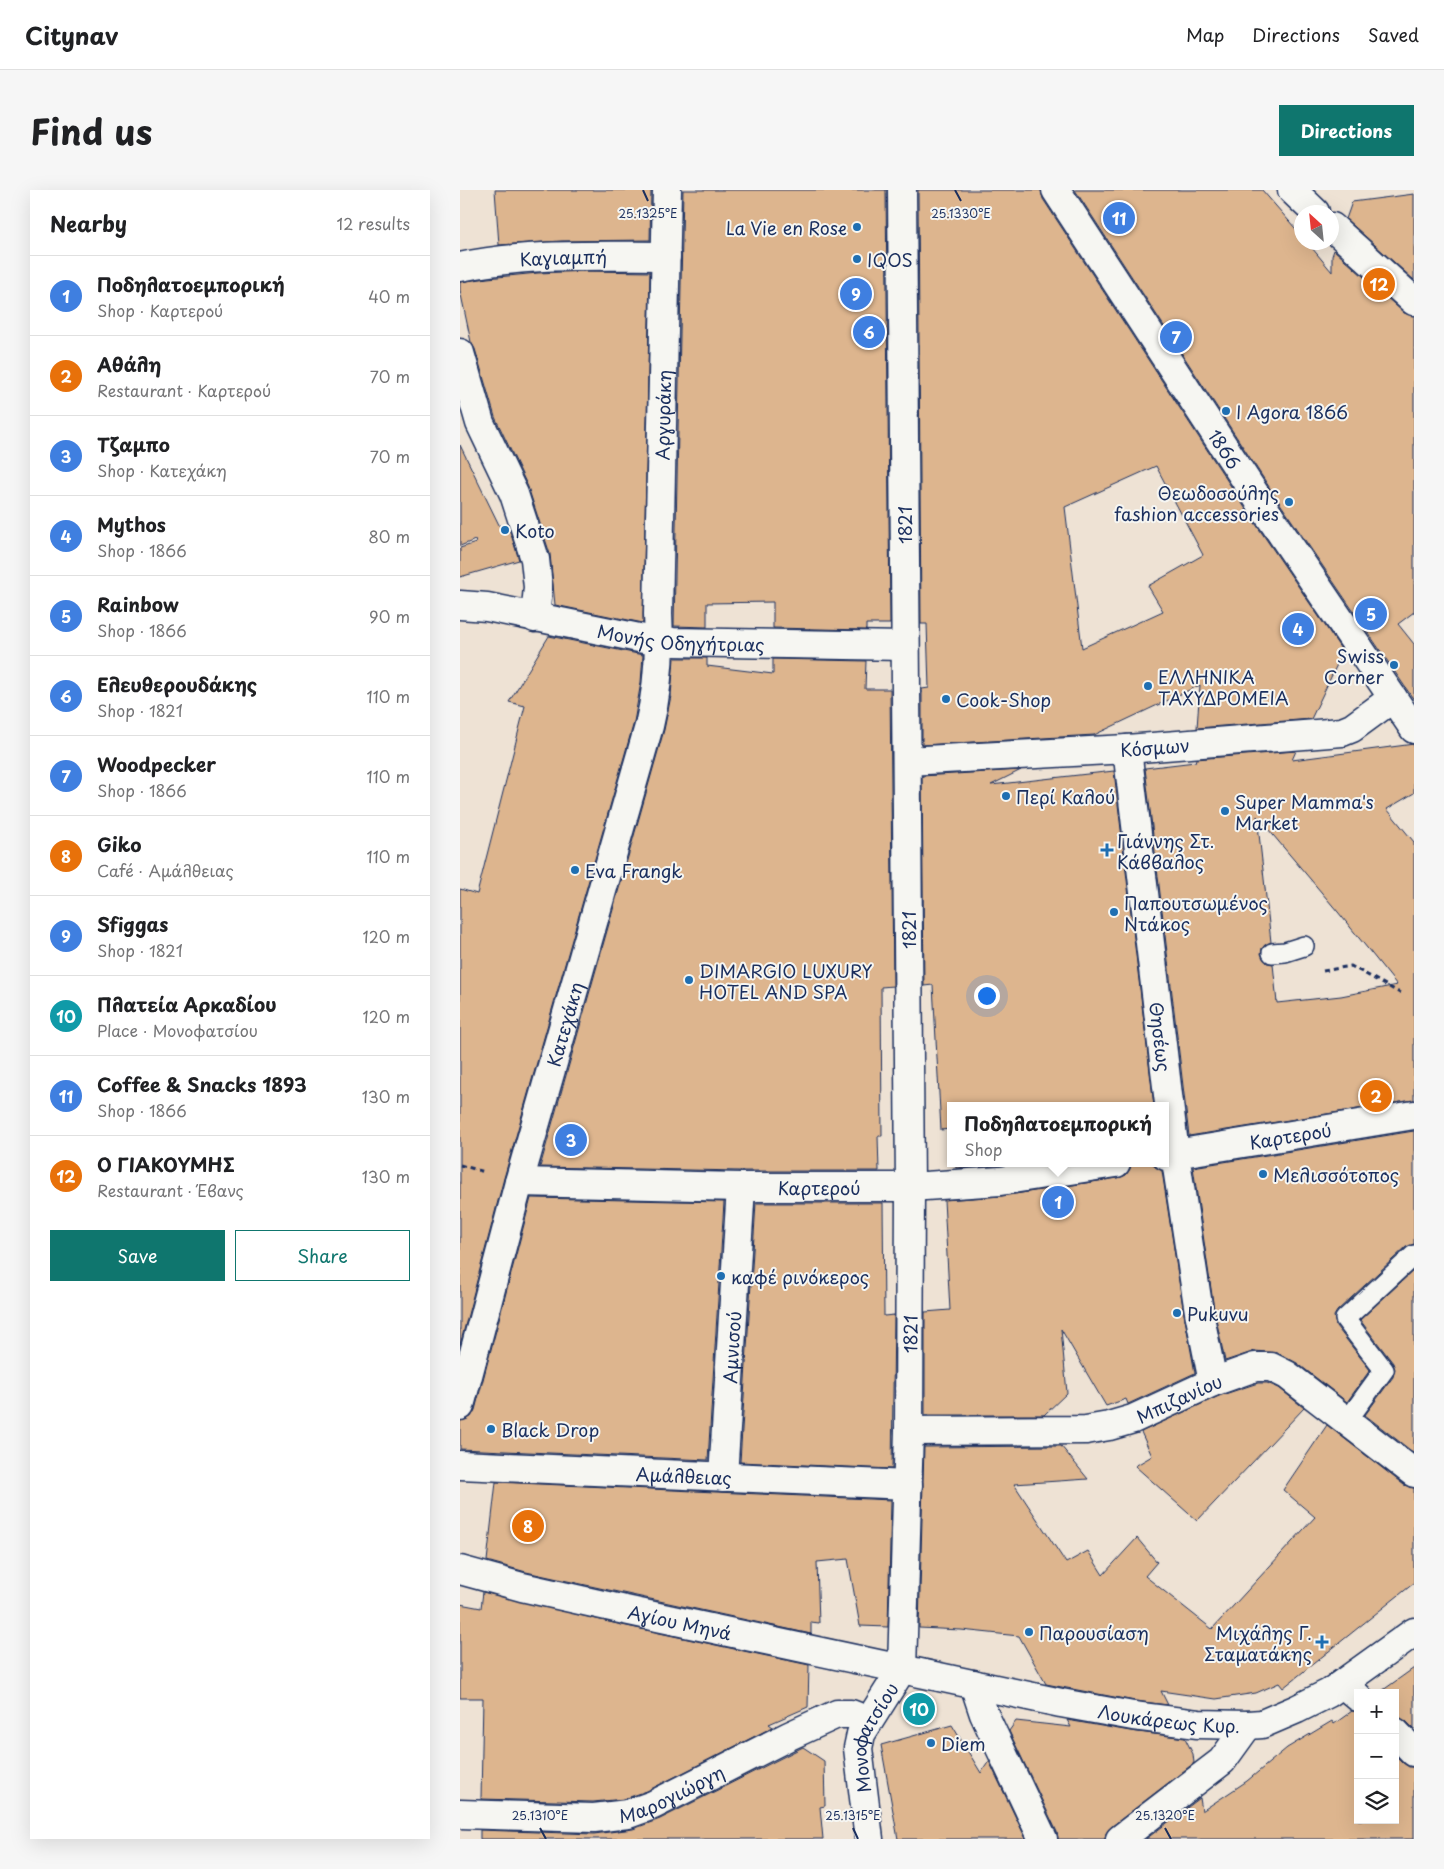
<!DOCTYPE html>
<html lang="en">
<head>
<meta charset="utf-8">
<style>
	body { margin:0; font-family:"Playpen Sans",sans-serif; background:#f6f6f6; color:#202124 }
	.controls { position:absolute; right:15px; bottom:15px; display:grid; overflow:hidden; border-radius:0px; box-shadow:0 5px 20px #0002 }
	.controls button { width:45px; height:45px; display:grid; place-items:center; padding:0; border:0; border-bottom:1px solid #e0e0e0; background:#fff; color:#202124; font:25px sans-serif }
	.compass { position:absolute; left:834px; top:15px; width:45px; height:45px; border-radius:50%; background:#fff; box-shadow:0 5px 20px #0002; rotate:333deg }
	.you { position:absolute; left:526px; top:805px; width:18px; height:18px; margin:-12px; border:4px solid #fff; border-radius:50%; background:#1a73e8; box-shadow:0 0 0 8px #1a73e833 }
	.badge { display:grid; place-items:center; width:32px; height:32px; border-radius:50%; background:#0f766e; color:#fff; font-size:16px; font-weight:700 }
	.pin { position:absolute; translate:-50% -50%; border:2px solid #fff; box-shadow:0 1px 5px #0006 }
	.popup { position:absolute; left:487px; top:912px; width:222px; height:65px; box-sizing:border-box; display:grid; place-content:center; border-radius:0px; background:#fff; filter:drop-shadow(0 1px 4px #0005); font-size:16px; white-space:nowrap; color:#757577 }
	.popup b { font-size:19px; color:#202124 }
	.popup::after { content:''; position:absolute; left:50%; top:100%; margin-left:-10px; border:10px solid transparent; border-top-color:#fff }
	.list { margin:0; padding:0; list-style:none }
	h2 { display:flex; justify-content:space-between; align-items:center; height:65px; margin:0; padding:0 20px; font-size:21px }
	h2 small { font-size:16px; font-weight:400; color:#757577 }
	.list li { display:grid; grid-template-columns:32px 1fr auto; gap:15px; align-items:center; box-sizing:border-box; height:80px; padding:0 20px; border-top:1px solid #e0e0e0 }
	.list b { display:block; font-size:19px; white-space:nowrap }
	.list p { margin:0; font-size:16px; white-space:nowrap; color:#757577 }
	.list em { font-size:16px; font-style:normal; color:#757577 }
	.actions { display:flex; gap:10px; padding:15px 20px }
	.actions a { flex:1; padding:11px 0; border:1px solid #0f766e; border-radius:0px; text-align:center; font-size:18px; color:#0f766e }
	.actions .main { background:#0f766e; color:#fff }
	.icon { flex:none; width:28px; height:28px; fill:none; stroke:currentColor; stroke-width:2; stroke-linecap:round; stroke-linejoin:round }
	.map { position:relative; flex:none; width:954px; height:1649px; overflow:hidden; border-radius:0px }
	header { display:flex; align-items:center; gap:30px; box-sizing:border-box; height:70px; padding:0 25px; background:#fff; border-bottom:1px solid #e0e0e0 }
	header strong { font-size:24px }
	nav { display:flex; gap:28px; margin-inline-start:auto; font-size:18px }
	.intro { display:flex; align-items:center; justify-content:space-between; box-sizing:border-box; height:120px; padding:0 30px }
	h1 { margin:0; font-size:35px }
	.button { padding:12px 22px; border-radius:0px; background:#0f766e; color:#fff; font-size:18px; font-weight:700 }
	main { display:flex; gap:30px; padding:0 30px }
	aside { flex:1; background:#fff; border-radius:0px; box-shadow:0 5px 20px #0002 }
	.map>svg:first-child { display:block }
	.building { fill:#ddb58e; stroke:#1b2f5e; fill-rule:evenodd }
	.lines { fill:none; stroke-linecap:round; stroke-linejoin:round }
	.service-casing { stroke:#1b2f5e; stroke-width:22 }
	.pedestrian-casing { stroke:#1b2f5e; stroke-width:31 }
	.minor-casing { stroke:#1b2f5e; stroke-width:31 }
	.tertiary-casing { stroke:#1b2f5e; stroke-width:31 }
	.secondary-casing { stroke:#1b2f5e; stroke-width:31 }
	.path { stroke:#1b2f5e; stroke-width:3; stroke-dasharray:5 4; stroke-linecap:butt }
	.service { stroke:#f6f6f2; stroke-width:19 }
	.pedestrian { stroke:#f6f6f2; stroke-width:28 }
	.minor { stroke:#f6f6f2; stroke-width:28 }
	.tertiary { stroke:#f6f6f2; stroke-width:28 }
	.secondary { stroke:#f6f6f2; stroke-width:28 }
	.ticks { fill:none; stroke:#1b2f5e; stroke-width:2 }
	.poi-dot { fill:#1f6fb2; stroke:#f6f6f2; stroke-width:2 }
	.labels { text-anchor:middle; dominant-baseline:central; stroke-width:4; stroke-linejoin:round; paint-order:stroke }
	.poi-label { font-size:18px; fill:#1b2f5e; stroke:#f6f6f2; text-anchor:start }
	.street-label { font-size:18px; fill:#1b2f5e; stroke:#f6f6f2 }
	.ticks-label { font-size:12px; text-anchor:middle; fill:#1b2f5e; stroke:#f6f6f2; stroke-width:4; stroke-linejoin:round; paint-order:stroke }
</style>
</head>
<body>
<header>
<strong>Citynav</strong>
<nav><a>Map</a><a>Directions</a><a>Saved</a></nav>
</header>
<div class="intro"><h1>Find us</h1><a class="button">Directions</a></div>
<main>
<aside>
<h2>Nearby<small>12 results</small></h2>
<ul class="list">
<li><span class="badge" style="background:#3f7fe0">1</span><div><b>Ποδηλατοεμπορική</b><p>Shop · Καρτερού</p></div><em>40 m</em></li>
<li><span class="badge" style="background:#e8710a">2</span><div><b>Αθάλη</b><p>Restaurant · Καρτερού</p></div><em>70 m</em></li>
<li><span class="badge" style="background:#3f7fe0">3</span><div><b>Τζαμπο</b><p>Shop · Κατεχάκη</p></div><em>70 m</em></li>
<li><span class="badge" style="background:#3f7fe0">4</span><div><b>Mythos</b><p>Shop · 1866</p></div><em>80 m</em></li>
<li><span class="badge" style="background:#3f7fe0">5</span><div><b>Rainbow</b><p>Shop · 1866</p></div><em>90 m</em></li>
<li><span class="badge" style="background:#3f7fe0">6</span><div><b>Ελευθερουδάκης</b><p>Shop · 1821</p></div><em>110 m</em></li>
<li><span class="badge" style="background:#3f7fe0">7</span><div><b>Woodpecker</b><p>Shop · 1866</p></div><em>110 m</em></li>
<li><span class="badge" style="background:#e8710a">8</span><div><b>Giko</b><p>Café · Αμάλθειας</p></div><em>110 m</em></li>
<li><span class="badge" style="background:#3f7fe0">9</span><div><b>Sfiggas</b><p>Shop · 1821</p></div><em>120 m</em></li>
<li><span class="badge" style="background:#0f9aa8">10</span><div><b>Πλατεία Αρκαδίου</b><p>Place · Μονοφατσίου</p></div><em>120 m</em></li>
<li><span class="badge" style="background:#3f7fe0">11</span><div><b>Coffee &amp; Snacks 1893</b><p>Shop · 1866</p></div><em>130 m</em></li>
<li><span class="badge" style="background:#e8710a">12</span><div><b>Ο ΓΙΑΚΟΥΜΗΣ</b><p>Restaurant · Έβανς</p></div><em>130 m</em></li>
</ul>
<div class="actions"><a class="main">Save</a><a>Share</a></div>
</aside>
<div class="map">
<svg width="954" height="1649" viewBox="0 0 954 1649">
	<rect width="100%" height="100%" fill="#eee2d4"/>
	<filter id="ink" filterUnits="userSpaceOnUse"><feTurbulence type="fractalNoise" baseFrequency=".02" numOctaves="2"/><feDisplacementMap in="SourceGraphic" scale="10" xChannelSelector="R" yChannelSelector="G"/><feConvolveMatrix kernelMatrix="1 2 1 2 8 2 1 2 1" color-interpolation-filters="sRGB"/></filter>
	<g filter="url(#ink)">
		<path class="building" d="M35,0H191L190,50L102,51L39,55Z
			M223,0H426L430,434H406V440L313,438V412L247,413V437L214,436Z
			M458,0H581L583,9L791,327L883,462L851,529L737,538L740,495L634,545L462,555V499L469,498L467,434H461ZM696,276L743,365L688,396L703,421L622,458L605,317Z
			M615,0H802L842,46V52H847L872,82V66L874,60L944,123L954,126V422L938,434L954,454V510L817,309Z
			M954,4V90L886,29L892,12Z
			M129,81L190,82L183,433L95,415L90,364L68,297L35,227L15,159L11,152L0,100V92L28,88L78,83Z
			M0,255L43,343L50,341L59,370L0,387V358L16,353L15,350L0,356Z
			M89,446L183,465L181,492L174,532L44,988L0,1155V699L17,704L65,516L49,512Z
			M214,468H247V476L313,484V469L406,471L405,499H430L433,796L421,797L422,946H418L419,981H281L80,977L204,540L211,506Z
			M954,554V603L927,619L954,652V910L729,946L685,578L735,572L736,569L836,561L832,570ZM797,626L878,722L937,795L881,806L817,813L813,774L807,773L801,764L802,758L811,752Z
			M561,580L531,595L654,581L694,916H490V939L481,940L473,795L464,796L462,586Z
			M954,941V1054L946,1057L877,1121L874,1126L876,1136L910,1180L887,1212L837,1173L818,1163L795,1161L765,1171L754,1119L733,977Z
			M495,973H552L496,978Z
			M671,973H693L695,977L702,981L724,1124L735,1183L668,1214L666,1209L646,1216L601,1139L607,1203L584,1225H465V1122L490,1120L484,1010L542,1006L658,988L666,985L670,979Z
			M71,1008L264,1012L248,1270L0,1259V1231L11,1227L15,1220Z
			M296,1013H423L424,1126L434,1125L432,1279L280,1272Z
			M954,1080V1263L905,1225L933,1187L935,1179L933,1173L900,1130Z
			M798,1193H807L819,1198L844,1218L737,1331L675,1276L692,1266L681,1242L759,1206Z
			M867,1235L944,1295L954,1298V1393L823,1498L819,1493L796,1503L756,1509L701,1501L708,1515L675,1511L586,1494L559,1446L501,1440L459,1438L464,1257L601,1256L628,1289L554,1294L606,1373L628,1361L643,1385L677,1348L697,1372L685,1386L752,1439L855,1327L823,1300Z
			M36,1292L431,1310L428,1437L400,1436L388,1369L357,1372L359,1433L351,1432V1444L66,1382L27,1371Z
			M23,1402L162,1435L349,1475L348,1517L309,1534L313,1537L187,1601L164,1609L133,1612L21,1609L23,1508H0V1414L21,1418Z
			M954,1478V1539L946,1531L935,1527V1503H919Z
			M892,1521L898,1522V1630H935V1565L943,1573L949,1577H954V1649H686L740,1608L742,1621L787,1591L827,1558L872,1531L874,1534Z
			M607,1530L670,1541L725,1548L733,1564L734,1573L651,1637L646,1643L645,1649H598L597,1642L549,1541L556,1531L611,1537Z
			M492,1535L521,1583L529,1571L566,1649H438L421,1555Z
			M343,1557L364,1571L365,1616L360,1617L363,1649H20V1640L134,1644L173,1639L200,1629Z"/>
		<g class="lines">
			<defs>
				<path id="service" d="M812,763L825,762L844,756
					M887,1231L924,1180L885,1129L954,1065"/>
				<g id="pedestrian">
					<path id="s1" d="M596,0L804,318L954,539"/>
					<path d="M832,0L855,22"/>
					<path d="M872,37L954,111"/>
					<path id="s2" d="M0,77C67,63 138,66 206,66"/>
					<path d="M0,163L20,233L54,304L75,369L78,397L75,428"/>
					<path id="s3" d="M199,450L198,424L207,0"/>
					<path d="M667,559L882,542L892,538L933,508"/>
					<path id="s4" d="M753,1192L739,1122L715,964L954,925"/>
					<path id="s5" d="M449,1241L626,1240L649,1236L673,1229L753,1192L795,1177H811L827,1185L954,1283"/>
					<path id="s6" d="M0,1275L448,1295"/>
					<path id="s7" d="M263,1287L281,997"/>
				</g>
				<g id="minor">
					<path id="s8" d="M447,571L667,559L715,964L706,966"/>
					<path id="s9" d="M59,992L281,997H450L540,991L656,973"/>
					<path id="s10" d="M0,1216L59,992L189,536C196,507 199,480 199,450"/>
					<path d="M514,1494L524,1524L583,1649"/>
					<path d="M883,1494L898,1507"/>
					<path d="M935,1542L954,1562"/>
					<path id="s11" d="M0,1624L134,1628L168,1624L193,1615L329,1546L377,1524H391L409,1531"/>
					<path id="s12" d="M409,1649L398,1558L401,1544L442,1479"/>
					<path d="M660,1649L762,1571L788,1535"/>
				</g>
				<g id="tertiary">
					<path id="s13" d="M0,415L27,417L184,449L213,452L445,456"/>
					<path id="s14" d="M442,1479L449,1241L450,997L442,0"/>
				</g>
				<g id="secondary">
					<path id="s15" d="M0,1380L62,1397L165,1420L601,1513L673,1526L738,1534L788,1535L802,1534L837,1519L869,1503L954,1442"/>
				</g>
			</defs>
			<use href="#service" class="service-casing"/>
			<use href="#pedestrian" class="pedestrian-casing"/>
			<use href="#minor" class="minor-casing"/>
			<use href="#tertiary" class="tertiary-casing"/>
			<use href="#secondary" class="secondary-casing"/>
			<path class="path" d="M863,781L891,776L940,803
				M0,975L25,982"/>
			<use href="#service" class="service"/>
			<use href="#pedestrian" class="pedestrian"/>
			<use href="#minor" class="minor"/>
			<use href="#tertiary" class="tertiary"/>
			<use href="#secondary" class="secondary"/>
		</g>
	</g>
	<path class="ticks" d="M183,0L188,11M495,0L501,11M80,1638L86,1649M393,1638L398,1649M705,1638L711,1649"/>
	<g class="poi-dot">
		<circle cx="397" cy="37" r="5"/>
		<circle cx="397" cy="69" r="5"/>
		<circle cx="766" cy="221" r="5"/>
		<circle cx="829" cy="312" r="5"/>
		<circle cx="45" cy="340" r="5"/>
		<circle cx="934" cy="475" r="5"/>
		<circle cx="688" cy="496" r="5"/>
		<circle cx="486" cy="509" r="5"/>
		<circle cx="546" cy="606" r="5"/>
		<circle cx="765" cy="621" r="5"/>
		<path d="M644.5 652.5h5v5h5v5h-5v5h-5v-5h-5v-5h5z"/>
		<circle cx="115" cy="680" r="5"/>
		<circle cx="654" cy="722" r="5"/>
		<circle cx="229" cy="790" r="5"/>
		<circle cx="803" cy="984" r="5"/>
		<circle cx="261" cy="1086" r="5"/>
		<circle cx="717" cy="1123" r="5"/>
		<circle cx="31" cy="1239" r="5"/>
		<circle cx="569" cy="1442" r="5"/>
		<path d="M859.5 1444.5h5v5h5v5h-5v5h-5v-5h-5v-5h5z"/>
		<circle cx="471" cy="1553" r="5"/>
	</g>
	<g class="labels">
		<g class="poi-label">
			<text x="387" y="37" text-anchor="end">La Vie en Rose</text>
			<text x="407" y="69">IQOS</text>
			<text x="776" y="221">I Agora 1866</text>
			<text x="819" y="302" text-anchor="end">Θεωδοσούλης<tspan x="819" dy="21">fashion accessories</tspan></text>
			<text x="55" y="340">Koto</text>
			<text x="924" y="465" text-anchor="end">Swiss<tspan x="924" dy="21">Corner</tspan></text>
			<text x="698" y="486">ΕΛΛΗΝΙΚΑ<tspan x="698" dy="21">ΤΑΧΥΔΡΟΜΕΙΑ</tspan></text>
			<text x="496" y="509">Cook-Shop</text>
			<text x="556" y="606">Περί Καλού</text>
			<text x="775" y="611">Super Mamma's<tspan x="775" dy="21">Market</tspan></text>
			<text x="657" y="650">Γιάννης Στ.<tspan x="657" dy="21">Κάββαλος</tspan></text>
			<text x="125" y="680">Eva Frangk</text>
			<text x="664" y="712">Παπουτσωμένος<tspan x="664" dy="21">Ντάκος</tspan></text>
			<text x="239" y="780">DIMARGIO LUXURY<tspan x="239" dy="21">HOTEL AND SPA</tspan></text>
			<text x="813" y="984">Μελισσότοπος</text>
			<text x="271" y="1086">καφέ ρινόκερος</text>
			<text x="727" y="1123">Pukuvu</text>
			<text x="41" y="1239">Black Drop</text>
			<text x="579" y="1442">Παρουσίαση</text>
			<text x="852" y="1442" text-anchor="end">Μιχάλης Γ.<tspan x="852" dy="21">Σταματάκης</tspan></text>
			<text x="481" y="1553">Diem</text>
		</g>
		<g class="street-label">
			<text stroke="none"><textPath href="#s2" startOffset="104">Καγιαμπή</textPath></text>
			<text stroke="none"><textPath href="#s3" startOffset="225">Αργυράκη</textPath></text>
			<text stroke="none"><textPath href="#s1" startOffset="309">1866</textPath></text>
			<text transform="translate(444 335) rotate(-90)">1821</text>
			<text stroke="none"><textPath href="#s13" startOffset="224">Μονής Οδηγήτριας</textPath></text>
			<text transform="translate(695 557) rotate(-4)">Κόσμων</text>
			<text transform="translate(448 740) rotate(-90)">1821</text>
			<text stroke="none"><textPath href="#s10" startOffset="396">Κατεχάκη</textPath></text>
			<text stroke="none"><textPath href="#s8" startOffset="510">Θησέως</textPath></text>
			<text stroke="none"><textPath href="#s4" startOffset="348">Καρτερού</textPath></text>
			<text stroke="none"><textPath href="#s9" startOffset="300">Καρτερού</textPath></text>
			<text stroke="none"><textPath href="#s14" startOffset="335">1821</textPath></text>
			<text stroke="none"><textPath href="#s7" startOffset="130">Αμνισού</textPath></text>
			<text stroke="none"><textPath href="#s5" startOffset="276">Μπιζανίου</textPath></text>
			<text stroke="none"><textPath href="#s6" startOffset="224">Αμάλθειας</textPath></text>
			<text stroke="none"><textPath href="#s15" startOffset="226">Αγίου Μηνά</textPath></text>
			<text stroke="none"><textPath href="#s15" startOffset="725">Λουκάρεως Κυρ.</textPath></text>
			<text stroke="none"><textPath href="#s12" startOffset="106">Μονοφατσίου</textPath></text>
			<text stroke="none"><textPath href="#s11" startOffset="216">Μαρογιώργη</textPath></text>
		</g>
	</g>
	<g class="ticks-label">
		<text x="188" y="28">25.1325°E</text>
		<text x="501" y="28">25.1330°E</text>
		<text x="80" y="1630">25.1310°E</text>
		<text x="393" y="1630">25.1315°E</text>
		<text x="705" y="1630">25.1320°E</text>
	</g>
</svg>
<div class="controls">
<button>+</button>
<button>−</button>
<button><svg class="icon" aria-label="layers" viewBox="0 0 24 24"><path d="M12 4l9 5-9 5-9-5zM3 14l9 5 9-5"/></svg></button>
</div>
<svg class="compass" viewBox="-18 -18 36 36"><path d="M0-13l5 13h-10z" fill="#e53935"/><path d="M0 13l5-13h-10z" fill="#757577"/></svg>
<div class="you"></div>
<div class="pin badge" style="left:598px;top:1012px;background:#3f7fe0">1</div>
<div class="popup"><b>Ποδηλατοεμπορική</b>Shop</div>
<div class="pin badge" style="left:916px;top:906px;background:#e8710a">2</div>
<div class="pin badge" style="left:111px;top:950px;background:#3f7fe0">3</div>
<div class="pin badge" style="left:838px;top:439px;background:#3f7fe0">4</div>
<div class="pin badge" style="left:911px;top:424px;background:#3f7fe0">5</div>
<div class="pin badge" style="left:409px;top:142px;background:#3f7fe0">6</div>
<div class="pin badge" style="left:716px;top:147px;background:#3f7fe0">7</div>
<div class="pin badge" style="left:68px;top:1336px;background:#e8710a">8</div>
<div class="pin badge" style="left:396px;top:104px;background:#3f7fe0">9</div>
<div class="pin badge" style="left:459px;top:1519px;background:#0f9aa8">10</div>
<div class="pin badge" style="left:659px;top:28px;background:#3f7fe0">11</div>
<div class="pin badge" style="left:919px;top:94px;background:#e8710a">12</div>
</div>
</main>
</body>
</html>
